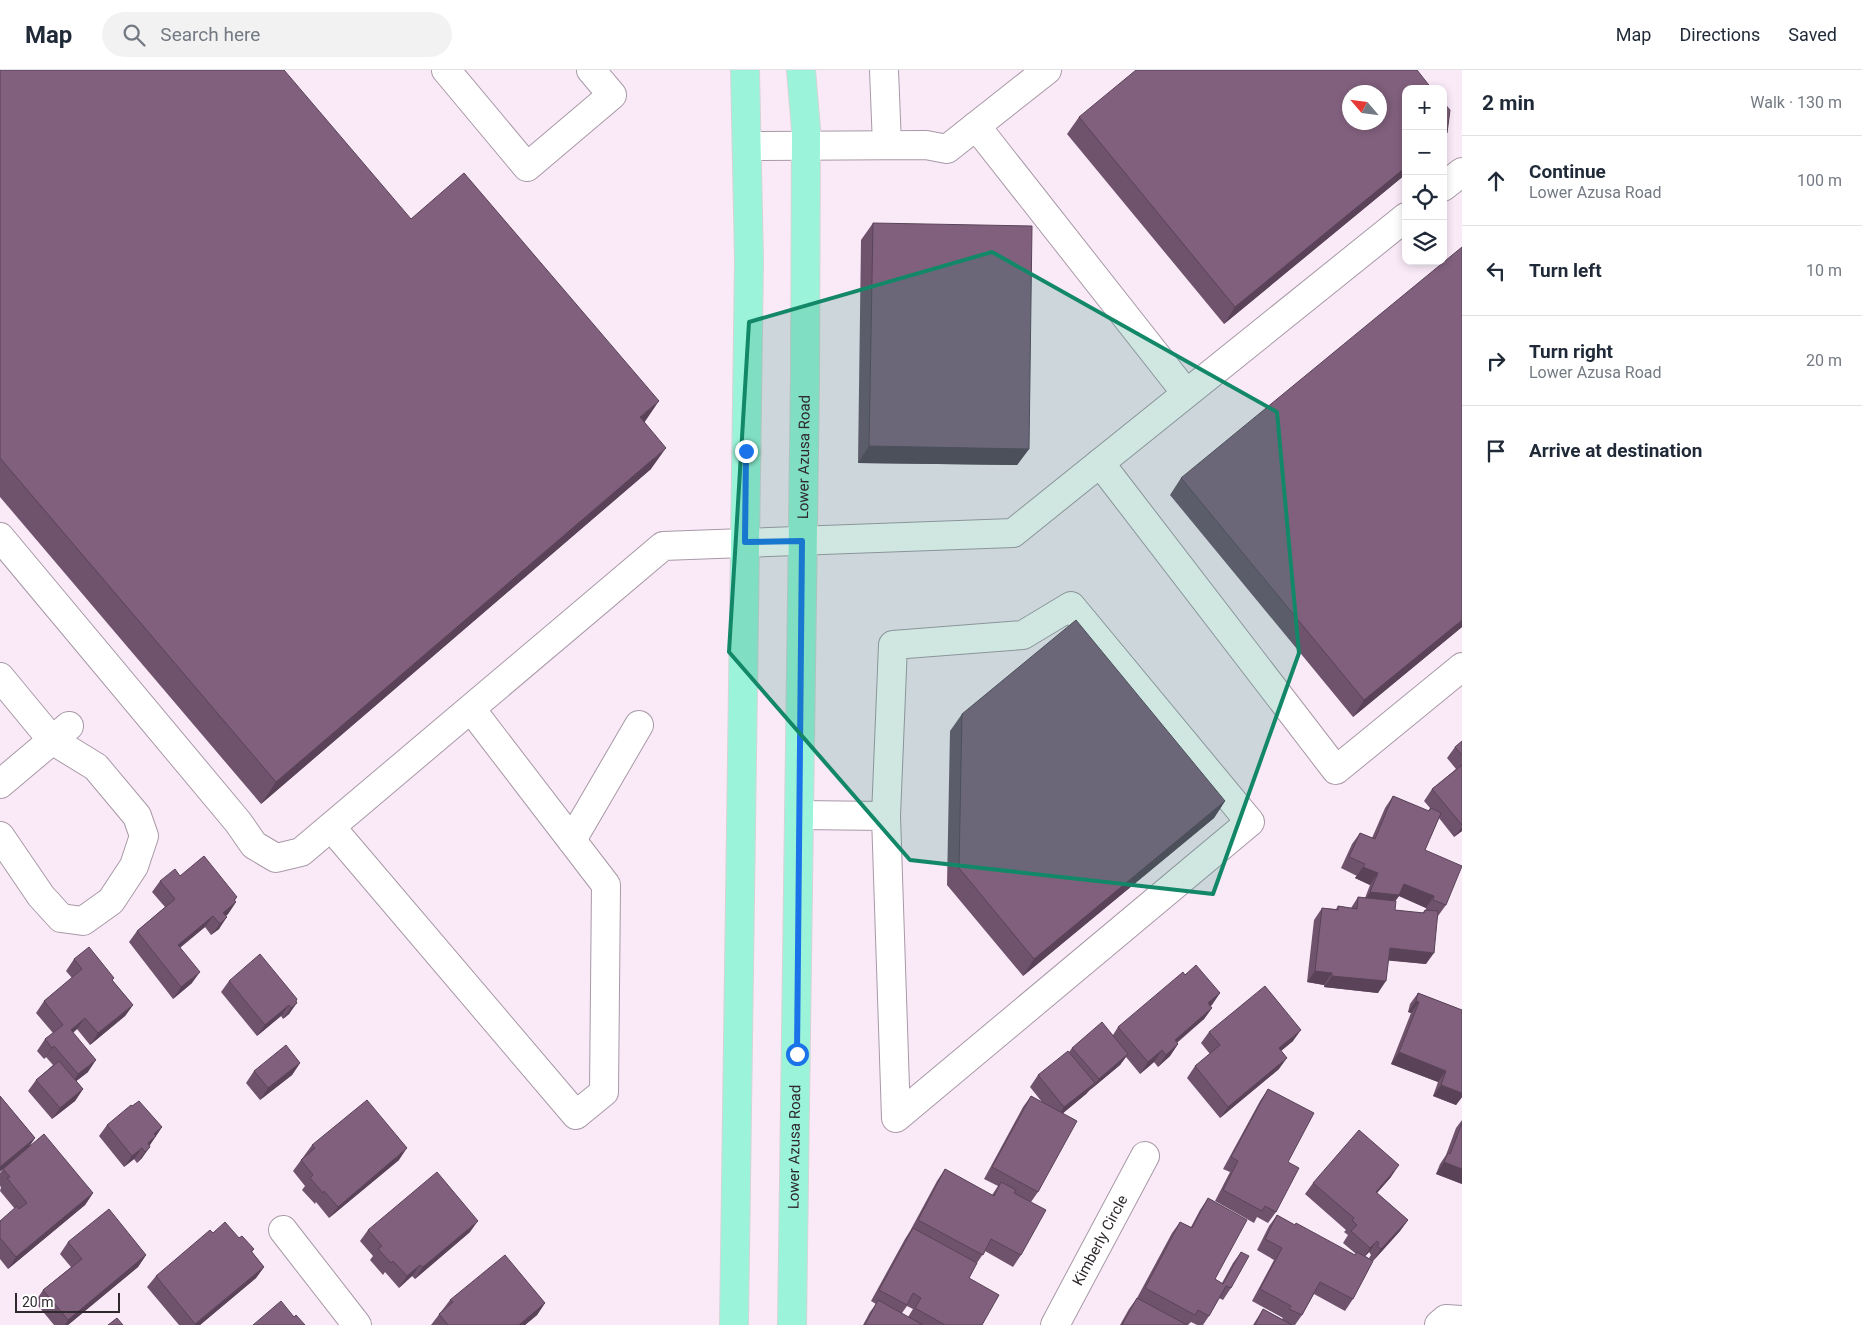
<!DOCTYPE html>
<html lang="en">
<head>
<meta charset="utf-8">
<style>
	body { margin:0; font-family:Roboto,sans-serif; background:#f2f2f3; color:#1f2937 }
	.controls { position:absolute; right:15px; top:15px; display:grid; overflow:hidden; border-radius:10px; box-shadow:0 2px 8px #0003 }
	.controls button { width:45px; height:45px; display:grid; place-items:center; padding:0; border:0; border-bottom:1px solid #e0e1e3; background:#fff; color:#1f2937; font:25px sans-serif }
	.compass { position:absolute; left:1342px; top:15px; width:45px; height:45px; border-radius:50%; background:#fff; box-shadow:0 2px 8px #0003; rotate:298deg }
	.scale { position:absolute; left:15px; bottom:12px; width:105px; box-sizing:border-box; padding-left:5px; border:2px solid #2f292e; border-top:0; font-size:14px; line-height:18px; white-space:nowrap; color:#2f292e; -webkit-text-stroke:4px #fff; paint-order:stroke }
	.stop { position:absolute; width:15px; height:15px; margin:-11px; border:4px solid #1a73e8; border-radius:50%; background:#fff }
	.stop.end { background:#1a73e8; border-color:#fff; box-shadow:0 1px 5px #0008 }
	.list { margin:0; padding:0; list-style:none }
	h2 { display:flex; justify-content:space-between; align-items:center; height:65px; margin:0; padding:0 20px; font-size:21px }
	h2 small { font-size:16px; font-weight:400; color:#747a83 }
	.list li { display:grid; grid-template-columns:32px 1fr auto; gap:15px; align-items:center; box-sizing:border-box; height:90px; padding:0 20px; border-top:1px solid #e0e1e3 }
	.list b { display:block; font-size:19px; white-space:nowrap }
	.list p { margin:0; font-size:16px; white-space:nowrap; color:#747a83 }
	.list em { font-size:16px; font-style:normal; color:#747a83 }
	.icon { flex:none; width:28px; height:28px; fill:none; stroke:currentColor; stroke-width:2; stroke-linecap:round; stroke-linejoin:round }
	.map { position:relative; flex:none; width:1462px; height:1255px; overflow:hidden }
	header { display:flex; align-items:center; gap:30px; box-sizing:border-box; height:70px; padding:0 25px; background:#fff; border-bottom:1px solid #e0e1e3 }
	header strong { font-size:24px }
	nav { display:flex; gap:28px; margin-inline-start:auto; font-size:18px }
	.search { width:350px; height:45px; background:#f2f2f3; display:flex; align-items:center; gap:12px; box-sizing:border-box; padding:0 18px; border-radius:28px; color:#747a83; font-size:19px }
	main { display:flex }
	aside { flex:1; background:#fff }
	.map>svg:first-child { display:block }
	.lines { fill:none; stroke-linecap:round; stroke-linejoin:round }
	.minor-casing { stroke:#a899a7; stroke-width:30 }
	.major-casing { stroke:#d5d4d5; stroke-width:30 }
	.minor { stroke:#fff; stroke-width:28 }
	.major { stroke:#9bf4d9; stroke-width:28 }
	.wall { fill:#6f536c; fill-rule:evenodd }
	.shaded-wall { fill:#5a4358 }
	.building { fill:#81607d; stroke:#5a4358; fill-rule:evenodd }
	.route { stroke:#1a73e8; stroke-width:6 }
	.marked { fill:#138868; fill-opacity:0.2; stroke:#138868; stroke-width:4; stroke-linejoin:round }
	.labels { text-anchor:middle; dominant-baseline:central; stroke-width:5; stroke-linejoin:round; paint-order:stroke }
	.street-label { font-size:15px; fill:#2f292e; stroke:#fff }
</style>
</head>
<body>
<header>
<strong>Map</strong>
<div class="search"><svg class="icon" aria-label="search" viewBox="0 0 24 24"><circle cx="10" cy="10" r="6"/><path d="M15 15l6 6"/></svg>Search here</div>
<nav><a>Map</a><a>Directions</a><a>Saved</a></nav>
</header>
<main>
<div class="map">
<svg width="1462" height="1255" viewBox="0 0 1462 1255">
	<rect width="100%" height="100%" fill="#faeaf8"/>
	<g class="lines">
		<defs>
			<g id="minor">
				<path d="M446,0L527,97L612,25L591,0"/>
				<path d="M884,0L887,75"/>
				<path d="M976,56L1186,323"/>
				<path d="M747,76L926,75L947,79L1047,0"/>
				<path d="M1443,117L1462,102"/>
				<path d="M1100,393L1336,700L1462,597"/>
				<path d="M0,467L238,752L254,775L276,788L301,782L663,476L1013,463L1406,147"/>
				<path d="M0,607L52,670L96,697L137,746L144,766L134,796L111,831L83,851L61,848L41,826L0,766"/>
				<path d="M0,714L69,656"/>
				<path d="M799,745L886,746L896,1048L1250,752L1071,536L1023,565L893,575L886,746"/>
				<path d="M331,757L576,1045L604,1022L606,815L471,639"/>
				<path d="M572,770L639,655"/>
				<path d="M283,1160L357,1255"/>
				<path id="s1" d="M1055,1255L1145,1086"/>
				<path d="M1439,1255L1446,1249L1462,1250"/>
			</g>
			<g id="major">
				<path d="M734,1255L749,190L745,0"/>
				<path id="s2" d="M792,1255L805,309L806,59L801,0"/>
			</g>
		</defs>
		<use href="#minor" class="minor-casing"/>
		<use href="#major" class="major-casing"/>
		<use href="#minor" class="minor"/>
		<use href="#major" class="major"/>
	</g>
	<path class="wall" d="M0,0L411,149L644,352L651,399L261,734L0,427Z
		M1406,19V104L1224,254L1067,64L1079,47Z
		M873,153L1029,379L1017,395L858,393L861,170Z
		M1181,408L1462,557L1353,647L1170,425Z
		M962,644L1225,731L1214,748L1023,906L947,815L950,661Z
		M1462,671V761L1454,767L1439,748L1425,780L1446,835L1438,846L1426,894L1388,890L1378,923L1324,917V915L1307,912L1314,850L1322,838L1336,839L1338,836L1351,838L1358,827L1365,828L1370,815L1355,808L1357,806L1341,798L1352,774L1360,763L1372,768L1385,738L1393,726L1428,741L1430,738L1424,731L1432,719L1456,699L1447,688L1455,677ZM1399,826L1426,838V840H1425L1422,843L1395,840V831Z
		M180,806L237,827L235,830L236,832L228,844L226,846L219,859L211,865L205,857L180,878L192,913L173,929L129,872L137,861L165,837L152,822L160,811Z
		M74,889L112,910L133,935L125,946L90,975L77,959L73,963L88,1002L76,1011L83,1019L75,1031L52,1049L28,1021L36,1010L53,995L46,987L44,989L37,981L45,969L53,963L36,943L44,931L72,908L66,901Z
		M1185,905L1220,923L1210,936L1212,938L1204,949L1177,973L1178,974L1170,986L1158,997L1154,992L1140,1004L1126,987L1120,995L1090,1020L1086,1024L1063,1043L1038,1122L1031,1132L1021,1185L1013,1197L985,1181L977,1193L969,1208L982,1255H863L870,1242L876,1234L871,1231L905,1169L910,1161L937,1111L945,1099L992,1125L998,1116L984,1109L1023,1037L1031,1026L1042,1032L1030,1017L1038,1005L1069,982L1072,978L1113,965L1118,957ZM907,1236L913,1239L908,1247L902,1243Z
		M229,911L296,931L289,944L283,949L281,946L257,966L221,922Z
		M1418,923L1462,940V1027L1456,1035L1433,1026L1438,1012L1391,994L1411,943L1408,942L1410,934Z
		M1209,962L1293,971L1281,981L1279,999L1220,1048L1187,1008L1195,996L1210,984L1201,973Z
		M300,993L292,1005L260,1030L246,1013L254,1001Z
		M1268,1019L1288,1092L1276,1142L1268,1153L1257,1147L1254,1153L1215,1131L1230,1102L1223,1099L1260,1031Z
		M0,1026L35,1068L27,1079L93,1123L85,1135L8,1199L0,1189V1151L15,1139L0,1121L1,1117L0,1116V1103L3,1099L0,1102Z
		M132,1036L162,1057L149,1076L142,1088L137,1093L134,1089L124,1097L99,1066L107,1055Z
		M1462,1050V1114L1436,1104L1440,1094L1446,1085L1456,1058Z
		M312,1075L399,1090L329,1148L316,1132L315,1134L302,1120L305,1116L293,1101Z
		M1391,1107L1377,1123L1408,1150L1400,1161L1373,1191L1353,1229L1345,1241L1314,1224L1302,1245L1295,1255H1253L1263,1239L1282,1249L1283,1248L1252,1231L1274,1190L1257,1180L1269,1156L1277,1145L1294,1155L1355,1185L1356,1184L1343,1173L1348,1165L1344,1162L1346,1160L1305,1124L1313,1113ZM1369,1182L1371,1185L1369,1188L1372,1190L1365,1186Z
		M1208,1128L1215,1209L1222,1213L1233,1193L1241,1182L1231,1218L1223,1230L1219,1228L1209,1246L1203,1255H1197L1191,1252L1188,1255H1120L1129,1239L1137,1228L1172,1163L1180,1152L1191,1157L1200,1140Z
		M368,1160L470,1162L415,1209L412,1206L399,1218L385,1202L383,1205L370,1190L373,1186L360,1171Z
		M213,1163L239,1168L254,1179L252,1182L264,1197L256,1208L200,1255H179L147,1217L156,1206Z
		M68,1172L146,1185L138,1197L68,1255H54L35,1232L43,1220L71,1197L60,1184Z
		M450,1230L545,1233L537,1245L525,1255H431Z"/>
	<path class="shaded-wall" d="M1406,97V104L1224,254L1235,237Z
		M659,331L644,353L640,347Z
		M869,376L1029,379L1017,395L858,393Z
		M666,378L651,399L261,734L276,712Z
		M1462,550V557L1353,647L1364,630Z
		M1225,731L1214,748L1023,906L1034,889Z
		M1462,757V761L1454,767Z
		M1363,797L1378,803L1370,815L1355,808Z
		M1404,814L1434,826L1426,838L1399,826L1391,837L1362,834L1370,822Z
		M237,827L229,838L236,832L228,844L218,852L223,843Z
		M213,846L205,857L169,886L178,875Z
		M227,847L219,859L211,865L220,854Z
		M1390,878L1434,883L1426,894L1382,890Z
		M1315,901L1332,903L1324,915L1307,912Z
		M200,902L192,913L173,929L181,917Z
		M1332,906L1386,911L1378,923L1324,917Z
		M1220,923L1212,935L1200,944L1208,933Z
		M1416,931L1419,932L1411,943L1408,942Z
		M297,933L289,944L283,949L291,938Z
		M133,935L125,946L90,975L98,963Z
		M289,935L281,946L257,966L265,955Z
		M1212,938L1204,949L1166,981L1175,970Z
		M85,948L77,959L63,971L71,960Z
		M1301,960L1293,971L1271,989L1279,978Z
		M1178,974L1170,986L1158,997L1166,985Z
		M54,976L46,987L44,989L52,978Z
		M1162,980L1154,992L1140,1004L1148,992Z
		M1399,982L1446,1001L1438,1012L1391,994Z
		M1128,984L1120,995L1090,1020L1099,1009Z
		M1287,988L1279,999L1220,1048L1228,1037Z
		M96,990L88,1002L70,1016L78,1004Z
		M300,993L292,1005L260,1030L268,1018Z
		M1095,1013L1086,1024L1056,1049L1064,1037Z
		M1441,1015L1462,1023V1027L1456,1035L1433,1026Z
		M83,1019L75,1031L52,1049L60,1038Z
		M162,1057L148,1078L143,1080L154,1064Z
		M35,1068L27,1080L0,1101V1097Z
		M150,1077L142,1088L137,1093L145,1082Z
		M142,1078L134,1089L124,1097L132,1086Z
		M407,1078L399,1090L329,1148L338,1137Z
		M1444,1092L1462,1099V1114L1436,1104Z
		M1399,1095L1391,1107L1368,1133L1376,1122Z
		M93,1123L85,1135L8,1199L16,1187Z
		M1408,1150L1400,1161L1373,1191L1381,1179Z
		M478,1151L470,1162L415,1209L423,1197Z
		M1377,1171L1369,1182L1362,1190L1370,1178Z
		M146,1185L138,1197L68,1255H65L68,1250Z
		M420,1195L412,1206L399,1218L407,1206Z
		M264,1197L256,1208L200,1255H195Z
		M545,1233L537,1245L525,1255H519Z"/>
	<path class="building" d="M0,0H284L411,149L464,103L659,331L640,347L666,378L276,712L0,388Z
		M1136,0H1417L1432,19H1406V97L1235,237L1079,47ZM1350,22H1380V52H1350Z
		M1443,32L1450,40L1447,63L1443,66Z
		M873,153L1032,156L1029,379L869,376Z
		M1462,177V550L1364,630L1181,408Z
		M1076,550L1225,731L1034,889L959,798L962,644Z
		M1462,671V685L1455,677Z
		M1462,695V755L1432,719Z
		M1393,726L1429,741L1431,738L1441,743L1425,780L1462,796L1446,835L1433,830L1434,826L1404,814L1399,825L1370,822L1378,803L1363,797L1365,794L1349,787L1360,763L1375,769Z
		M204,786L237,827L234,830L236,832L223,843L227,847L220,854L213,846L178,875L200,902L181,917L137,861L175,829L160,811L175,799L180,806Z
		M1358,827L1396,831L1395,840L1424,843L1425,840L1438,841L1434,883L1390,878L1386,911L1332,906V903L1315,901L1322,838L1338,840V836L1357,839Z
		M89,877L114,908L112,910L133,935L98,963L85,948L71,960L96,990L78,1004L54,976L52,978L45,969L63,955L44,931L82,899L74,889Z
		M260,884L297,929L296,931L297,933L291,938L289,935L265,955L229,911Z
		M1196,895L1220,923L1208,933L1212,938L1175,970L1178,974L1166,985L1162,980L1148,992L1118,957L1183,902L1185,905Z
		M1265,916L1301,960L1279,978L1287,988L1228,1037L1195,996L1220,975L1209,962Z
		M1418,923L1462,940V1023L1441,1015L1446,1001L1399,982L1419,932L1416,931Z
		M1102,952L1128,984L1099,1009L1072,978Z
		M286,975L300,993L268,1018L254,1001Z
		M1068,981L1095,1013L1064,1037L1038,1005Z
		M59,991L83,1019L60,1038L36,1010Z
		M1268,1019L1314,1043L1288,1092L1299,1098L1276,1142L1265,1136L1262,1141L1223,1120L1238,1091L1231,1087Z
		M0,1026L35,1068L0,1097Z
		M1031,1026L1077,1051L1038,1122L992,1097Z
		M367,1030L407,1078L338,1137L324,1121L323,1123L310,1108L313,1105L301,1090L315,1078L312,1075Z
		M139,1031L162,1057L154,1064L156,1066L148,1073L150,1077L145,1082L142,1078L132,1086L107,1055L131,1035L132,1036Z
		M1462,1053V1099L1444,1092L1448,1083L1450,1084Z
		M1359,1060L1399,1095L1376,1122L1408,1150L1381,1179L1377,1176L1379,1173L1377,1171L1370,1178L1351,1161L1357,1155L1352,1150L1354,1148L1313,1113Z
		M44,1064L93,1123L16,1187L0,1168V1151L17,1136L19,1139L27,1133L7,1108L10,1107L3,1099Z
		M945,1099L994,1126L1001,1112L1016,1120L1014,1123L1046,1140L1021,1185L991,1169L983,1185L918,1150Z
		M437,1102L478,1151L423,1197L420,1195L407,1206L393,1191L391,1193L378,1179L382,1176L368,1160Z
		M1208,1128L1247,1150L1215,1209L1223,1214L1241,1182L1249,1186L1231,1218L1226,1216L1209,1246L1198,1240L1195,1245L1145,1218L1180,1152L1192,1158Z
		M109,1139L146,1185L68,1250L43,1220L82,1189L68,1172Z
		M1277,1145L1295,1155L1296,1153L1355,1185L1357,1182L1373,1191L1353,1229L1320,1212L1302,1245L1289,1239L1291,1236L1260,1219L1282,1178L1265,1169Z
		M225,1152L239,1168L242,1166L254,1179L251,1181L264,1197L195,1254L156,1206L210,1160L213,1163Z
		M913,1158L977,1193L969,1208L999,1225L982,1255H945L915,1238L921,1228L913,1223L907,1235L879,1220Z
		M505,1185L545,1233L519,1255H448L439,1244L453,1232L450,1230Z
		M1137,1228L1187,1255H1122Z
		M878,1230L923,1255H865Z
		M281,1231L294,1247L296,1245L305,1255H253Z
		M1263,1239L1292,1255H1255Z
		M117,1248L123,1255H108Z"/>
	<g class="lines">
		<path class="route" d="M746,381L745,472L802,471L797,984"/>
	</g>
	<path class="marked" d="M992,182L1277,342L1299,583L1213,824L910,790L729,582L749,252Z"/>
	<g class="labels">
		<g class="street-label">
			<text stroke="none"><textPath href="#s2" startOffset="868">Lower Azusa Road</textPath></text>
			<text stroke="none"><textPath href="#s2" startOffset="178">Lower Azusa Road</textPath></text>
			<text stroke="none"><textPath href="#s1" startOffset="96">Kimberly Circle</textPath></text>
		</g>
	</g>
</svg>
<div class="controls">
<button>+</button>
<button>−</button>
<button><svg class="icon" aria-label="locate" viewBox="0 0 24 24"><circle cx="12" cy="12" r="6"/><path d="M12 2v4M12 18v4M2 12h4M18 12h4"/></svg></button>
<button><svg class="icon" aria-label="layers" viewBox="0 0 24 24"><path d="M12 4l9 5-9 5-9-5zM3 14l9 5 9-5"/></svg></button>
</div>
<svg class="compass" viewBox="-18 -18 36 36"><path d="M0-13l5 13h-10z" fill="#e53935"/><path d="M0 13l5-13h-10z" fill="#747a83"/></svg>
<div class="scale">20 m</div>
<div class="stop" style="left:797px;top:984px"></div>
<div class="stop end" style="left:746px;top:381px"></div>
</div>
<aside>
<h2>2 min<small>Walk · 130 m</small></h2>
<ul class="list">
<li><svg class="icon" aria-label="ahead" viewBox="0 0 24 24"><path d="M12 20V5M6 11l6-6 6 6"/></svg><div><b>Continue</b><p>Lower Azusa Road</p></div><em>100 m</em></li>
<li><svg class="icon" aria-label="left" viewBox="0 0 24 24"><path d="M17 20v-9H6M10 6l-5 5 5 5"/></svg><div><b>Turn left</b></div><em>10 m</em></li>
<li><svg class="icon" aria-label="right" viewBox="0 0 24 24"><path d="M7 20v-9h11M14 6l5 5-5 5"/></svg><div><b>Turn right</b><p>Lower Azusa Road</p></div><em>20 m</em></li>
<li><svg class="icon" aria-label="arrive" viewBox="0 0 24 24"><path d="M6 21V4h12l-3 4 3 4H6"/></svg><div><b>Arrive at destination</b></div></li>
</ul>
</aside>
</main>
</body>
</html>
